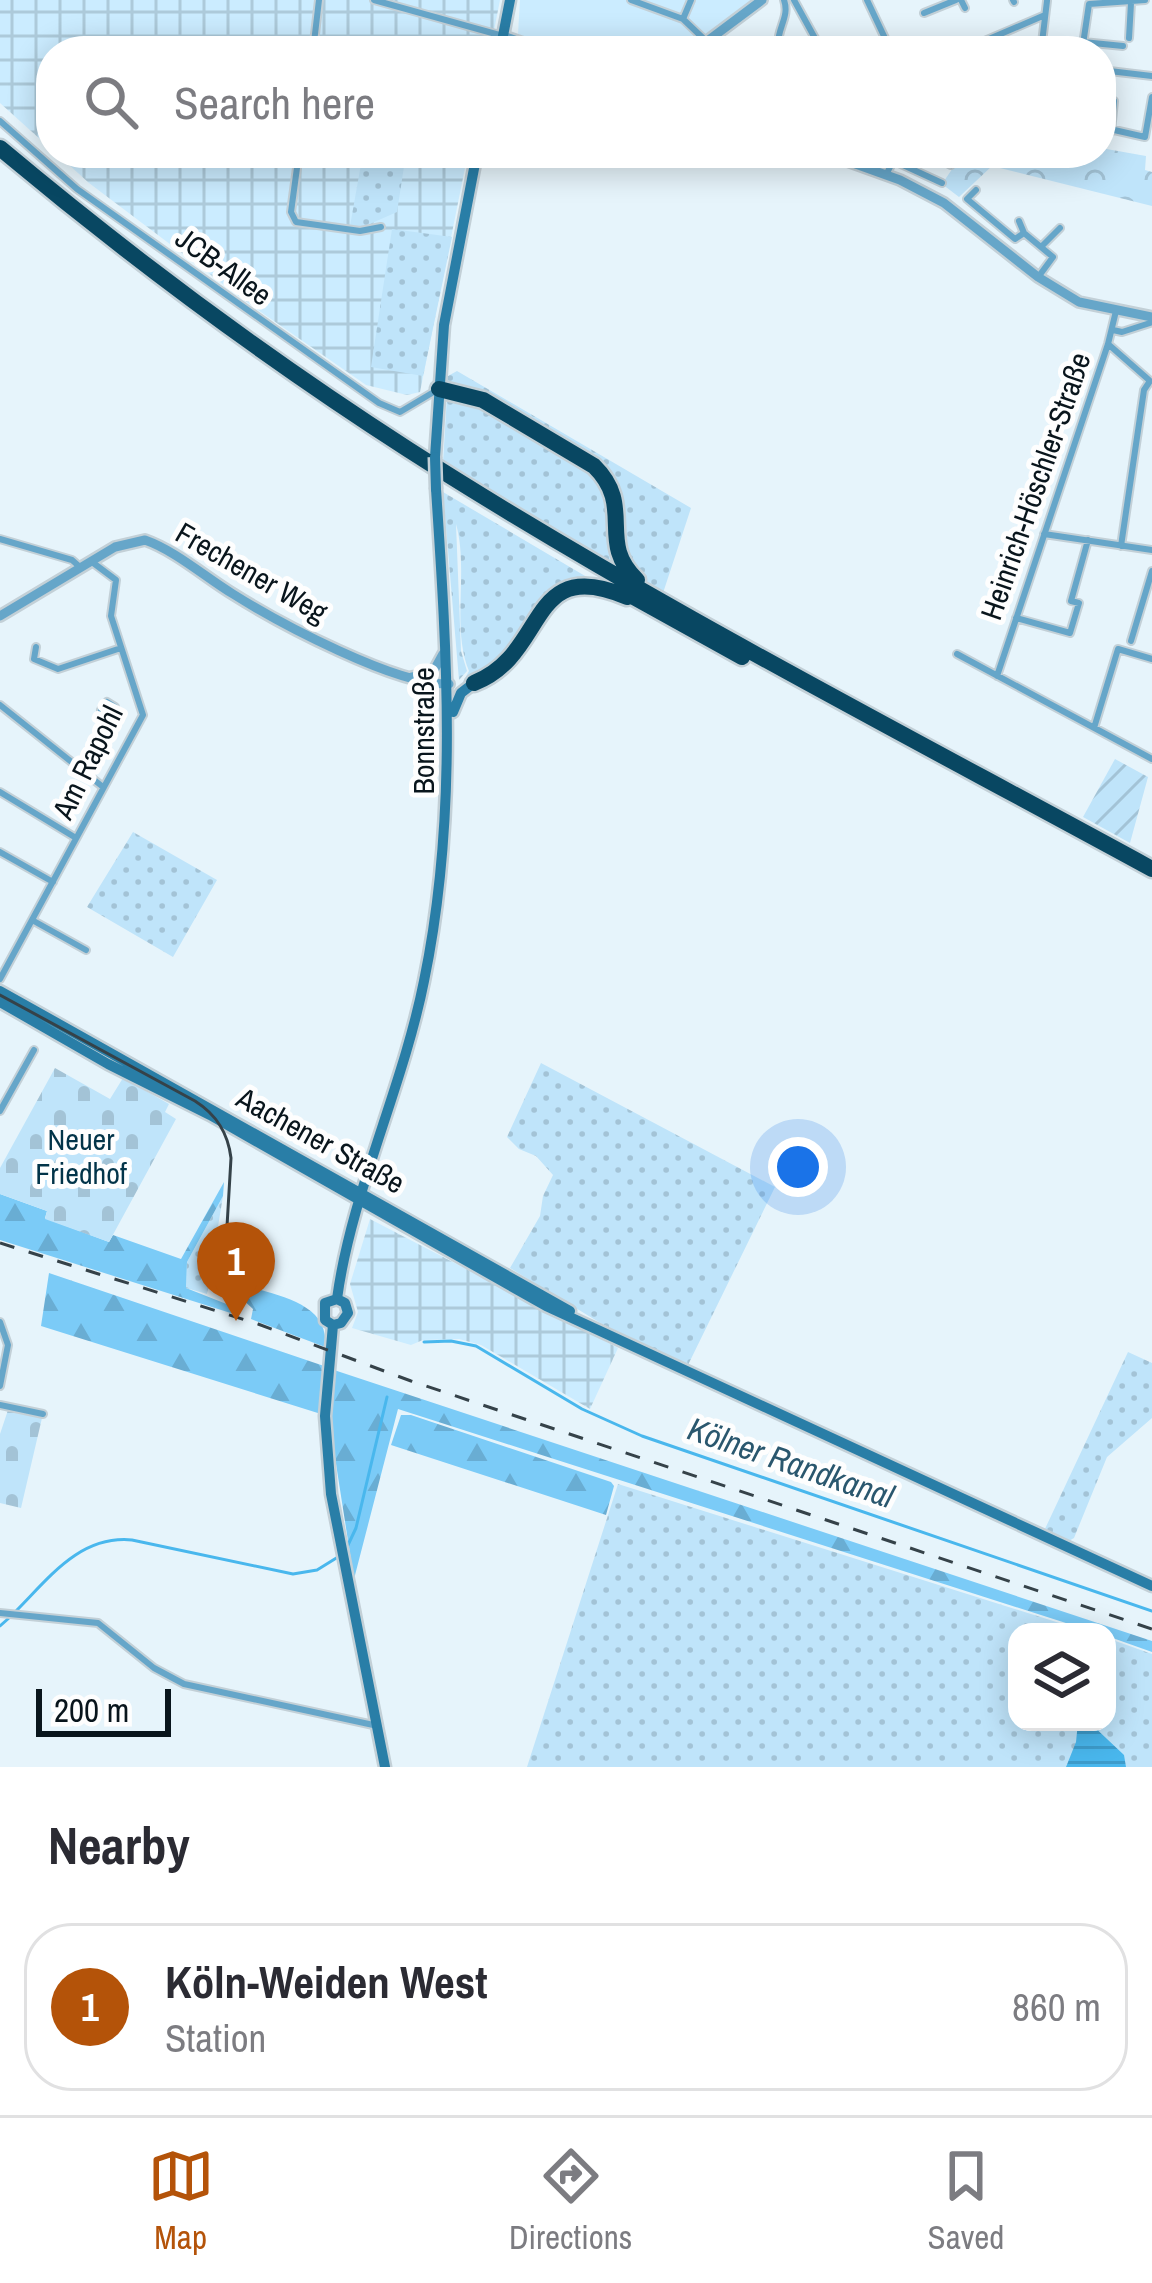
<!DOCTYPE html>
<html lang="en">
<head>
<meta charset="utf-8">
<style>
	body { margin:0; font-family:"Archivo Narrow",sans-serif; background:#f7f7f7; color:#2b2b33 }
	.controls { position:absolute; right:36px; bottom:36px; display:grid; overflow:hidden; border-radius:24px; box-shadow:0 6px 30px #0003 }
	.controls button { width:108px; height:108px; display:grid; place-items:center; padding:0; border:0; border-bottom:3px solid #e1e1e2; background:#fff; color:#2b2b33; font:60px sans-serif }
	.scale { position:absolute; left:36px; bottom:30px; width:135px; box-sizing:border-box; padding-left:12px; border:6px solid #09151c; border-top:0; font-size:33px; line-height:42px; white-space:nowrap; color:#09151c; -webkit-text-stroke:9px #fefefe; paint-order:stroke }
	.you { position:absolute; left:798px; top:1167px; width:42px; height:42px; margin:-30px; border:9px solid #fff; border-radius:50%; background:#1a73e8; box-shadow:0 0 0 18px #1a73e833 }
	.badge { display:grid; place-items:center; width:78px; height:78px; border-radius:50%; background:#b45309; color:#fff; font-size:39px; font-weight:700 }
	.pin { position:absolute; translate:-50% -99px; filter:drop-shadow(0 3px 6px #0008) }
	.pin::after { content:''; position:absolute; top:63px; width:42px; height:36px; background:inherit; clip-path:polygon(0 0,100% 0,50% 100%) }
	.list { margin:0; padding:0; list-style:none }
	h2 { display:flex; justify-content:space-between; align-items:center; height:156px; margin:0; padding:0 48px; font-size:51px }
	h2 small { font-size:39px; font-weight:400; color:#7c7c81 }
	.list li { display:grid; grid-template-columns:78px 1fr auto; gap:36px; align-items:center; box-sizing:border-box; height:168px; margin:0 24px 24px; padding:0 24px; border:3px solid #e1e1e2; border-radius:48px }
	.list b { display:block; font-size:45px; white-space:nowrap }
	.list p { margin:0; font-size:39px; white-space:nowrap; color:#7c7c81 }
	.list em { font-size:39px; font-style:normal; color:#7c7c81 }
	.icon { flex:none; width:66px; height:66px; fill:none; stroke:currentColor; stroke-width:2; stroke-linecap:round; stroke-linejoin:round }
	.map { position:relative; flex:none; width:1152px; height:1767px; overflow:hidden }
	.search { position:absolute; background:#fff; box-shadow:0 6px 30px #0003; left:36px; right:36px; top:36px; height:132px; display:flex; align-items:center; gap:30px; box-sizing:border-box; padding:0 42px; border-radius:48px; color:#7c7c81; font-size:45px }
	.sheet { height:348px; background:#fff }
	nav { display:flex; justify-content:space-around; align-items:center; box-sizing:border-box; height:168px; border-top:3px solid #e1e1e2; background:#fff; font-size:33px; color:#7c7c81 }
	nav a { display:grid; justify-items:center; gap:6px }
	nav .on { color:#b45309 }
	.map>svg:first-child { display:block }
	.built { fill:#cbecff }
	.industrial { fill:url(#industrial-grid) }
	.grass { fill:url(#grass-dots) }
	.forest { fill:url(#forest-firs) }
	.cemetery { fill:url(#cemetery-stones) }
	.park { fill:url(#park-crowns) }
	.garden { fill:url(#garden-furrows) }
	.water { fill:url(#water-rules) }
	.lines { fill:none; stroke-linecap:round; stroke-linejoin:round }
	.stream { stroke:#49b7ed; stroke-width:3 }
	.minor-casing { stroke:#c3d0d7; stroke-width:10 }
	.tertiary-casing { stroke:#c3d0d7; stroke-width:14 }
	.secondary-casing { stroke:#c3d0d7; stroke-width:15 }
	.motorway-casing { stroke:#c3d0d7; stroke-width:21 }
	.minor { stroke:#66a6c9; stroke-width:6 }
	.tertiary { stroke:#66a6c9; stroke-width:9 }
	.secondary { stroke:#297ea7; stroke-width:10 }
	.motorway { stroke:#084762; stroke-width:16 }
	.tram { stroke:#354249; stroke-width:3 }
	.rail { stroke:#354249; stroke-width:3; stroke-dasharray:15 15; stroke-linecap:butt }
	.secondary-bridge-casing { stroke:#c3d0d7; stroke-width:15; stroke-linecap:butt }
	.secondary-bridge { stroke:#297ea7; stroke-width:10 }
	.labels { text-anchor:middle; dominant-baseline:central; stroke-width:10; stroke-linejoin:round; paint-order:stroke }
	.street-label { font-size:30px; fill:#09151c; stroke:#fefefe }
	.park-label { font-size:30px; fill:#023449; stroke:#fefefe }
	.water-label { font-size:33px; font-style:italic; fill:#2a576e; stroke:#fefefe }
</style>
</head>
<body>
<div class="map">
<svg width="1152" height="1767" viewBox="0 0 1152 1767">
	<defs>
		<pattern id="industrial-grid" width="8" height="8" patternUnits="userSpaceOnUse" patternTransform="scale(3)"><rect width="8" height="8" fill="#cbecff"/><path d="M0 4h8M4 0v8" fill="none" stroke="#adcada"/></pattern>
		<pattern id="grass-dots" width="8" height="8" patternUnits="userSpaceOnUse" patternTransform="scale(3)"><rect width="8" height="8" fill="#bfe4fa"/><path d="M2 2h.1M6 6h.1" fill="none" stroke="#a3c3d6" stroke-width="1.8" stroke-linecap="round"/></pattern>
		<pattern id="forest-firs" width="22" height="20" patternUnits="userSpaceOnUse" patternTransform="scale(3)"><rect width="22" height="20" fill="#7bcbf7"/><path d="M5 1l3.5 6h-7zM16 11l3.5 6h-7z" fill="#69add3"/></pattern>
		<pattern id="cemetery-stones" width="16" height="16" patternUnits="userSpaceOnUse" patternTransform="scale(3)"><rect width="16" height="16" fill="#bfe4fa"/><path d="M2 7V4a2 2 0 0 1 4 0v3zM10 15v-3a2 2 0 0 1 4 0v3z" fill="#a3c3d6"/></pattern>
		<pattern id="park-crowns" width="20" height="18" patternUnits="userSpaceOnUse" patternTransform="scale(3)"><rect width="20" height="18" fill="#bfe4fa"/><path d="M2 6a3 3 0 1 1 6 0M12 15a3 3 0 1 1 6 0" fill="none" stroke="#a3c3d6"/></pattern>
		<pattern id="garden-furrows" width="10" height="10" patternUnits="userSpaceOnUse" patternTransform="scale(3)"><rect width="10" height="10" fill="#bfe4fa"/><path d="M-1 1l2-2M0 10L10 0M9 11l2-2" fill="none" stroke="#a3c3d6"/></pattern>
		<pattern id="water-rules" width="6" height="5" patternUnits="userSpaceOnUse" patternTransform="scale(3)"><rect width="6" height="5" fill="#49b7ed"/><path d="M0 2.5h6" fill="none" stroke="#3e9ccb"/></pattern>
	</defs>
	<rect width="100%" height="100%" fill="#e6f4fb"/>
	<path class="built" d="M520,0H752L687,51H561L518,34Z"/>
	<path class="industrial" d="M0,0H500L490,51H51V149L0,103Z
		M56,153H468L420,392L407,395L366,385L248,303L89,183Z
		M370,1219L618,1348L590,1409L481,1345L459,1339L423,1340L411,1345L352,1328L358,1312L350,1284Z"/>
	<path class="grass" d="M363,153L405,160L397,212L363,227L350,226Z
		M392,229L452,237L423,376L371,367Z
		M457,371L691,508L663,593L630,570L613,483L446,383L448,376Z
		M459,395L606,481L621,569L443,462L447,396Z
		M443,492L597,583L574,584C548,614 504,675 463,682L469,671C451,627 469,570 456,524L461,651L467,671L459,680Z
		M133,832L217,880L173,957L87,907Z
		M541,1063L775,1187L688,1365L602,1324L510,1268L540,1216L543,1196L553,1175L536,1156L519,1149L507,1137Z
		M223,1196L207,1294L186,1288L187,1262Z
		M1128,1352L1152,1363V1418L1107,1457L1074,1538L1067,1542L1044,1531Z
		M618,1484L1088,1632H1017V1722H1107V1638L1152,1654V1767H527Z"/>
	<path class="forest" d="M224,1182L223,1196L187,1262L186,1288L229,1305L237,1315L0,1240V1194L47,1211L45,1218L109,1242L113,1235L181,1259Z
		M49,1273L324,1366L321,1414L41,1326Z
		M239,1283C272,1296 330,1300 325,1347L251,1319L253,1309L239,1296Z
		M334,1370L1152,1641V1652L1107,1636V1632H1094L398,1409L354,1579L331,1432Z
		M401,1415H411L611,1482L614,1486L606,1515L391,1445Z"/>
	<path class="cemetery" d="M55,1068L110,1099L123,1078L169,1104L165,1112L176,1119L109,1242L45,1219L47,1211L0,1194V1168Z
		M8,1410L42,1418L21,1508L0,1503V1434Z"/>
	<path class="park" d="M1101,148L1146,156L1145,170L1152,172V206L992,166L959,197L942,184L963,153H1101Z"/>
	<path class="garden" d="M1115,759L1148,777L1130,843L1083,817Z"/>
	<path class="water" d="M1078,1722H1089L1124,1755L1126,1767H1066L1076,1742Z"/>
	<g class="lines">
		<path class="stream" d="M424,1342L451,1341L476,1346L582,1409L642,1436L1152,1611
			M348,1545L356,1528L387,1397
			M16,1611C49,1578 80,1535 132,1540L293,1574L317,1570L338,1557
			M0,1626L9,1618"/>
		<defs>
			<path id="minor" d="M374,0L503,36
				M631,0L683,19L705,40
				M794,0L822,51
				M867,0L891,51
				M961,0L965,8
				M1013,0L1014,2
				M924,13L956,0
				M683,19L691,0
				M1129,38L1131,3
				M1083,42L1123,46
				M778,46C777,28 790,17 784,0
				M313,51L319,0
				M961,51L1045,15
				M1041,51L1047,1
				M1082,51L1089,4L1145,0
				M1101,70L1152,76
				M0,121L77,189L379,403L400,412L432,393
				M1101,127L1145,137L1152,97
				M1111,131L1114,101
				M299,153L291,212L296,222L360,231L381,227
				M877,153L942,183
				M928,153L951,165
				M886,175L897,153
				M976,190L967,199L1015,239L1024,233
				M1019,221L1024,233L1053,257L1039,276
				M1041,247L1060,228
				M1113,330L1122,332L1150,323
				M1108,344L1149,380
				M1044,534L1152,550
				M0,539L72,560L81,568
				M1121,546L1144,390L1150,381
				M1016,618L1070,633L1079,603L1071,601L1088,540
				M1131,641L1152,571
				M36,647L34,659L58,669L121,648
				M957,654L1152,759
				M997,676L1108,344L1116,311
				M0,705L103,787
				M1094,728L1118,649L1152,659
				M84,769L107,730C111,723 116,716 115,707L107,702L101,710L110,724
				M0,792L76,838
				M0,852L53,882
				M32,920L86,950
				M0,979L143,715L111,616L116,580L92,562
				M0,1111L34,1050
				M0,1322L8,1345L0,1386
				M0,1405L43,1414
				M0,1613L98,1623L154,1668L184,1684L378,1726"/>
			<path id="tertiary" d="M503,36L546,51
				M694,51L762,0
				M825,153L900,180L944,203L1038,277L1079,302L1152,317
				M0,616L115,547L145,540C176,551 205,577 233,594C279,623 397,686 449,684
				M412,677L432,674L443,654"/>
			<path id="secondary" d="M500,51L510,0
				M435,457L444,325L477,153
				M453,712L461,693L474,683
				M0,991L570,1311
				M0,1002L108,1064L210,1115L546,1306L1152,1586
				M337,1299C351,1194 403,1087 424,981C458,817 447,655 436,489
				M333,1325L325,1416L331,1494L385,1767
				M333,1325L341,1323L348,1313L345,1303L337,1299
				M333,1325L325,1320V1303L337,1299"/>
			<path id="motorway" d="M0,148C130,257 266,358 409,450C648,603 903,733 1152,869
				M439,389L483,400L594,466C636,507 596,542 637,580
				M623,591L742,657
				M474,683C549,654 526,554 627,597"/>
		</defs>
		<use href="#minor" class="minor-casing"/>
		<use href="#tertiary" class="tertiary-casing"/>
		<use href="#secondary" class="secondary-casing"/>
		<use href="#motorway" class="motorway-casing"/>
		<use href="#minor" class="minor"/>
		<use href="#tertiary" class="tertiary"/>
		<use href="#secondary" class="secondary"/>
		<use href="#motorway" class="motorway"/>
		<path class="tram" d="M0,995L195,1101C217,1115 228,1133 231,1158L223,1295"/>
		<path class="rail" d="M0,1243L258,1324L411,1381L1152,1629"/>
		<defs>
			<path id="secondary-bridge" d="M435,457L436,489"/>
		</defs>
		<use href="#secondary-bridge" class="secondary-bridge-casing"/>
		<use href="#secondary-bridge" class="secondary-bridge"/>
	</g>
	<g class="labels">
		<g class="street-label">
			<text transform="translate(224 266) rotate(36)">JCB-Allee</text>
			<text transform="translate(1035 486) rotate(-71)">Heinrich-Höschler-Straße</text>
			<text transform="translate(252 572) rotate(30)">Frechener Weg</text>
			<text transform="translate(423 731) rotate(-90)">Bonnstraße</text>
			<text transform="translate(87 762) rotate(-64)">Am Rapohl</text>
			<text transform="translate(321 1140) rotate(29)">Aachener Straße</text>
		</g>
		<g class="park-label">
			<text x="81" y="1139">Neuer<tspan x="81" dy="34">Friedhof</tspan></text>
		</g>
		<g class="water-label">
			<text transform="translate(791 1462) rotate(19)">Kölner Randkanal</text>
		</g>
	</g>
</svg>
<div class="controls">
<button><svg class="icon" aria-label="layers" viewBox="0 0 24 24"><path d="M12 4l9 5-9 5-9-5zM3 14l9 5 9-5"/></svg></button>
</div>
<div class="scale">200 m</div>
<div class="you"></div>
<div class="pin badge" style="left:236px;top:1321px">1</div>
<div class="search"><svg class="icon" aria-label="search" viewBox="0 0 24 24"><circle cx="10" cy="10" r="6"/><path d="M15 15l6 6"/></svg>Search here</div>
</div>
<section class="sheet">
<h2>Nearby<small></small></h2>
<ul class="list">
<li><span class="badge">1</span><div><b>Köln-Weiden West</b><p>Station</p></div><em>860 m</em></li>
</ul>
</section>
<nav>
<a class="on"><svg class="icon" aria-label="map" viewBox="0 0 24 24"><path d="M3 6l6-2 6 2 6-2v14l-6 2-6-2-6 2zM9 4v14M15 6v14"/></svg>Map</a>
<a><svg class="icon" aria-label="directions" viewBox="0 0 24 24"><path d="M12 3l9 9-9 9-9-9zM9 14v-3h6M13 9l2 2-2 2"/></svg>Directions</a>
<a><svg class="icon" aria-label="saved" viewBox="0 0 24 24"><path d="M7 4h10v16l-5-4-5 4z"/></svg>Saved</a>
</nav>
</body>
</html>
